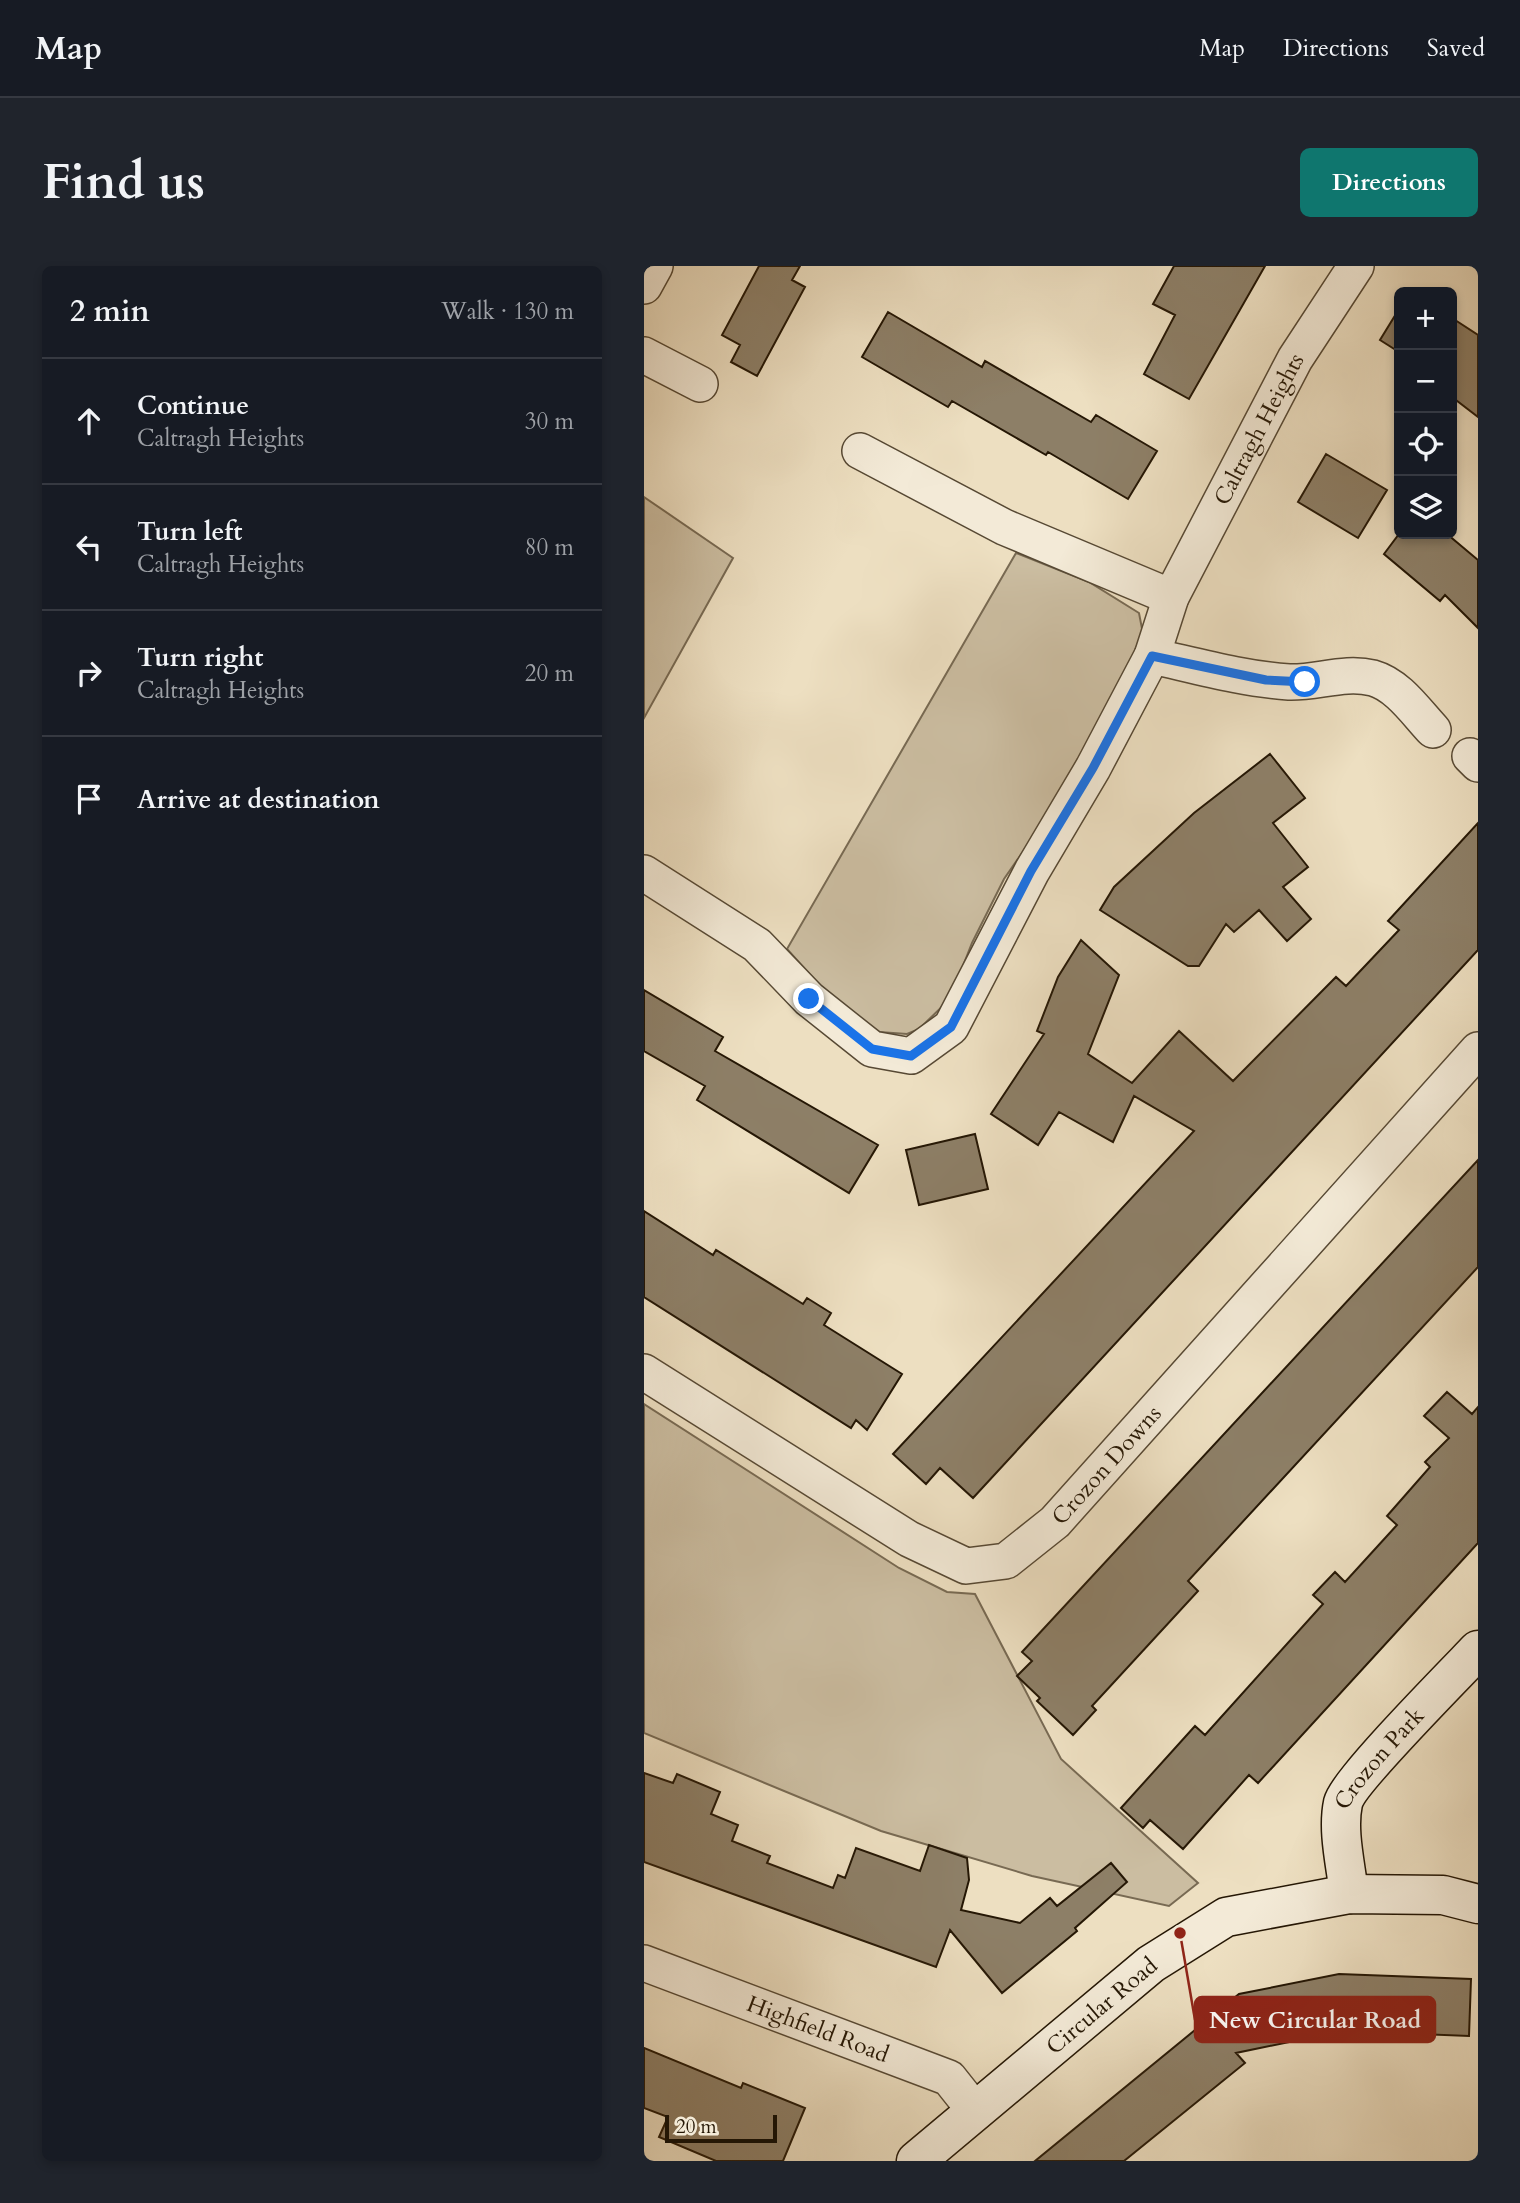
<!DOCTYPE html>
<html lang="en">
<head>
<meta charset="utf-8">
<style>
	body { margin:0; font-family:Cardo,serif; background:#20242c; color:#f1f3f6 }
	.controls { position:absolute; right:21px; top:21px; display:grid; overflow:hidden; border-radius:10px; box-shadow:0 4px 10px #0003 }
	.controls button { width:63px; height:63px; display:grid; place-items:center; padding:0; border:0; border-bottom:2px solid #363941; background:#171b24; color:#f1f3f6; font:35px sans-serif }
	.scale { position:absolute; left:21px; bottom:18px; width:112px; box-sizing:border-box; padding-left:7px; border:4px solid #251705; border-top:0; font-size:19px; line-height:24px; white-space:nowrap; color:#251705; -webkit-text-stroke:5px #f3ead7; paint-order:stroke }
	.stop { position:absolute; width:21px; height:21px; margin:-16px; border:5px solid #1a73e8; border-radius:50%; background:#fff }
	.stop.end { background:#1a73e8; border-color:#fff; box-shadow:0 2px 7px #0008 }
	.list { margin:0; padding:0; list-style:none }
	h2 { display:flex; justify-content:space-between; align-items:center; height:91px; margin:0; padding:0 28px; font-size:30px }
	h2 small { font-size:23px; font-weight:400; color:#9ea1a6 }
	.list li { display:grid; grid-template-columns:46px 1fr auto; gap:21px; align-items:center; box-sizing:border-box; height:126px; padding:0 28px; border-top:2px solid #363941 }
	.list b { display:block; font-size:26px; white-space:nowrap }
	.list p { margin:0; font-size:23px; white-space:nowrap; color:#9ea1a6 }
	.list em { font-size:23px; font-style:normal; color:#9ea1a6 }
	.icon { flex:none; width:38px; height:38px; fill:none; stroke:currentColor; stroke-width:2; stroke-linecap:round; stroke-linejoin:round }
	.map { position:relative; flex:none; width:834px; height:1895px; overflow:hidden; border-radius:10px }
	header { display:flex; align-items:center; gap:42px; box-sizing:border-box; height:98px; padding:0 35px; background:#171b24; border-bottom:2px solid #363941 }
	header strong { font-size:33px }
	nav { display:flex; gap:38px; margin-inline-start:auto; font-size:24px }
	.intro { display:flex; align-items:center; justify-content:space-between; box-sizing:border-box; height:168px; padding:0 42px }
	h1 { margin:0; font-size:49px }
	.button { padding:18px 32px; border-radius:10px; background:#0f766e; color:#fff; font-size:24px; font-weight:700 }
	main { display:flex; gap:42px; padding:0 42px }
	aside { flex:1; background:#171b24; border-radius:10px; box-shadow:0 4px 10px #0003 }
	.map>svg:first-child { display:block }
	.green { fill:#cbbda1; stroke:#786a53; stroke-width:2 }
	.building { fill:#8d7f67; stroke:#251705; stroke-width:2 }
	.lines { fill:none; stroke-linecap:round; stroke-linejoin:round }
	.street-casing { stroke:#574934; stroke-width:38 }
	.secondary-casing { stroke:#251705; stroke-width:41 }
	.street { stroke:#f3ead7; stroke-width:35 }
	.secondary { stroke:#f3ead7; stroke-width:38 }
	.route { stroke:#1a73e8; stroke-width:9 }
	.labels { text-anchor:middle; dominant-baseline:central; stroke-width:6; stroke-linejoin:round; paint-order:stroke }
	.street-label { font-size:23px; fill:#251705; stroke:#f3ead7 }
	.leader { fill:none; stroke:#8f2418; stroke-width:2.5 }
	.callout-dot { fill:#8f2418; stroke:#f3ead7; stroke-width:2.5 }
	.callout { fill:#8f2418; stroke:#8f2418; stroke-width:2.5 }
	.callout-label { font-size:24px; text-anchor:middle; font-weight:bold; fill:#fff }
</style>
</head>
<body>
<header>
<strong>Map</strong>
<nav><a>Map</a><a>Directions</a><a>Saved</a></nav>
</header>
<div class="intro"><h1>Find us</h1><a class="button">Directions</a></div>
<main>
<aside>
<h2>2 min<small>Walk · 130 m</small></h2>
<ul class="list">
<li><svg class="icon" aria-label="ahead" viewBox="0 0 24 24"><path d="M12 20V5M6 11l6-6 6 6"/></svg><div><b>Continue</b><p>Caltragh Heights</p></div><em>30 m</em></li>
<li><svg class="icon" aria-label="left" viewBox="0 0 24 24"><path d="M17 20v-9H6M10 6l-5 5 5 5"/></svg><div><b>Turn left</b><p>Caltragh Heights</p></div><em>80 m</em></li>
<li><svg class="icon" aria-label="right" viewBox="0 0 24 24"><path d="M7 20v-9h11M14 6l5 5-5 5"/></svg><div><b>Turn right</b><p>Caltragh Heights</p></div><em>20 m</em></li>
<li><svg class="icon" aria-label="arrive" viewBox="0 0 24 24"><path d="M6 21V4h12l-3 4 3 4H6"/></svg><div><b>Arrive at destination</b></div></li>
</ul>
</aside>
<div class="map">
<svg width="834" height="1895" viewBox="0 0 834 1895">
	<rect width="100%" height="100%" fill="#eddfc1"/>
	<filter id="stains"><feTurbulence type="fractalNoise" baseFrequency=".00286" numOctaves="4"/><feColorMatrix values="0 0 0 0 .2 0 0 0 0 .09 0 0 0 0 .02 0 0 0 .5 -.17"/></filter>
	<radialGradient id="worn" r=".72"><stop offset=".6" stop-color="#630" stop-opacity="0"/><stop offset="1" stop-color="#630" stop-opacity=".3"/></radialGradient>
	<path class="green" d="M0,231L89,292L0,452Z
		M372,287L445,316L495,347L500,373L476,422L392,567L360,613L328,677L306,733L275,763L263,768L235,766L214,755L178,722L143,683Z
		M0,1138L255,1302L303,1326L331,1328L417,1493L554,1617L525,1640L388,1610L237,1565L0,1467Z"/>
	<path class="building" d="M115,0H156L148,14L161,21L113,110L87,96L96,79L78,69Z
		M530,0H621L545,133L500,108L531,49L509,38Z
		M755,43V86L736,74Z
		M244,46L338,101L341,95L447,156L452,149L513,185L484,233L404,186L402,189L308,135L304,141L218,91Z
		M808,52L834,69V151L808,131Z
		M682,188L743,224L714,272L654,236Z
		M755,268H803L834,294V362L801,329L796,335L740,288Z
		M626,488L661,532L629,557L664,601L639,621L667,653L643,675L615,644L590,666L582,658L555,700H544L456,644L470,621L550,547Z
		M834,557V684L329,1232L296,1202L282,1218L249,1188L550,865L490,830L469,876L415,846L394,879L347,848L400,768L393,765L414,711L437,674L475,709L444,788L488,817L535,765L589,815L692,711L702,720L755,664L744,655Z
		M0,724L79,771L71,785L234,879L205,927L53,834L61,820L0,785Z
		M331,868L344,923L275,939L262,884Z
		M834,894V1001L544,1315L554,1325L448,1440L452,1444L429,1469L393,1435L396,1432L373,1410L388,1395L378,1386Z
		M0,945L69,989L72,984L159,1038L163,1032L187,1047L180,1059L258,1108L223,1164L212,1154L207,1162L0,1031Z
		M803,1126L828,1148L834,1141V1277L614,1517L605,1509L539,1583L506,1554L499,1562L477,1542L551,1460L561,1469L679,1338L669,1329L691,1306L701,1316L753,1259L743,1250L786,1201L781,1196L805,1172L780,1150Z
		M0,1507L29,1517L33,1508L76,1526L67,1548L94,1559L88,1575L126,1590L123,1597L189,1622L194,1609L201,1612L212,1582L276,1605L285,1579L323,1592L325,1614L317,1644L376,1657L406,1632L413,1640L467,1597L483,1616L431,1662L433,1665L358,1727L306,1664L292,1701L0,1596Z
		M695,1708L827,1713L825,1770L699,1765L592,1787L601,1797L480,1895H391L595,1728Z
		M0,1782L97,1822L99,1817L161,1842L139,1895H72L15,1871L24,1851L0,1842Z"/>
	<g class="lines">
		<defs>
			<g id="street">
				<path d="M0,20L11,0"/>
				<path d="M0,89L56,118"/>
				<path d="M216,185L360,261L527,331"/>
				<path d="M508,390C553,400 599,413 645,416C673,417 700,405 729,412C754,419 772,446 789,464"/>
				<path d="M826,490L834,498"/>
				<path id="s1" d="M0,607L113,679L165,733L228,783L267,790L307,761L388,605L449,502L508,390L527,331L651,93L712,0"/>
				<path id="s2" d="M0,1106L265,1273L322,1300L362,1295L411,1256L834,784"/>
				<path id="s3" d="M0,1697L305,1812L332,1846"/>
			</g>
			<g id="secondary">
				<path id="s4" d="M705,1628C702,1600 693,1565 699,1537C704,1516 812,1407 834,1384"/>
				<path id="s5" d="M272,1895L507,1698L582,1651L705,1628L799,1629L834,1638"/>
			</g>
		</defs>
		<use href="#street" class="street-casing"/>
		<use href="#secondary" class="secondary-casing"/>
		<use href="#street" class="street"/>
		<use href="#secondary" class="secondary"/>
	</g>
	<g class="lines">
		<path class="route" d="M165,733L228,783L267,790L307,761L387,605L449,502L508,390L622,414L661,416"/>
	</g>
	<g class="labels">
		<g class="street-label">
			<text stroke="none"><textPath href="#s1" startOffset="1052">Caltragh Heights</textPath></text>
			<text stroke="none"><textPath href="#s2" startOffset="556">Crozon Downs</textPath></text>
			<text stroke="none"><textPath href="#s4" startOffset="149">Crozon Park</textPath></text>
			<text stroke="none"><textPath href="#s5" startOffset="242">Circular Road</textPath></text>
			<text stroke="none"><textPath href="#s3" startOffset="186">Highfield Road</textPath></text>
		</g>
	</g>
	<path class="leader" d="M536 1667L551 1754"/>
	<circle class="callout-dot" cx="536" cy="1667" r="7"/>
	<rect class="callout" x="551" y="1731" width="240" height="45" rx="7"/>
	<g class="callout-label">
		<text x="671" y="1762">New Circular Road</text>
	</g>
	<rect width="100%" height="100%" filter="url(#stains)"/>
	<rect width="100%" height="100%" fill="url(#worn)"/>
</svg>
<div class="controls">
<button>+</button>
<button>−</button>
<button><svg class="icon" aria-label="locate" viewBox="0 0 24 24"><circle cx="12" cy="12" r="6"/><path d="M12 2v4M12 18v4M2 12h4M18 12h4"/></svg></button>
<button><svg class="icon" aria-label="layers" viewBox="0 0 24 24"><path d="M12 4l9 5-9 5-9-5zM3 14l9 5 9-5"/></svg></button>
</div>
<div class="scale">20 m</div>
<div class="stop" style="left:661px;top:416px"></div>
<div class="stop end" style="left:165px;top:733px"></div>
</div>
</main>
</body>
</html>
